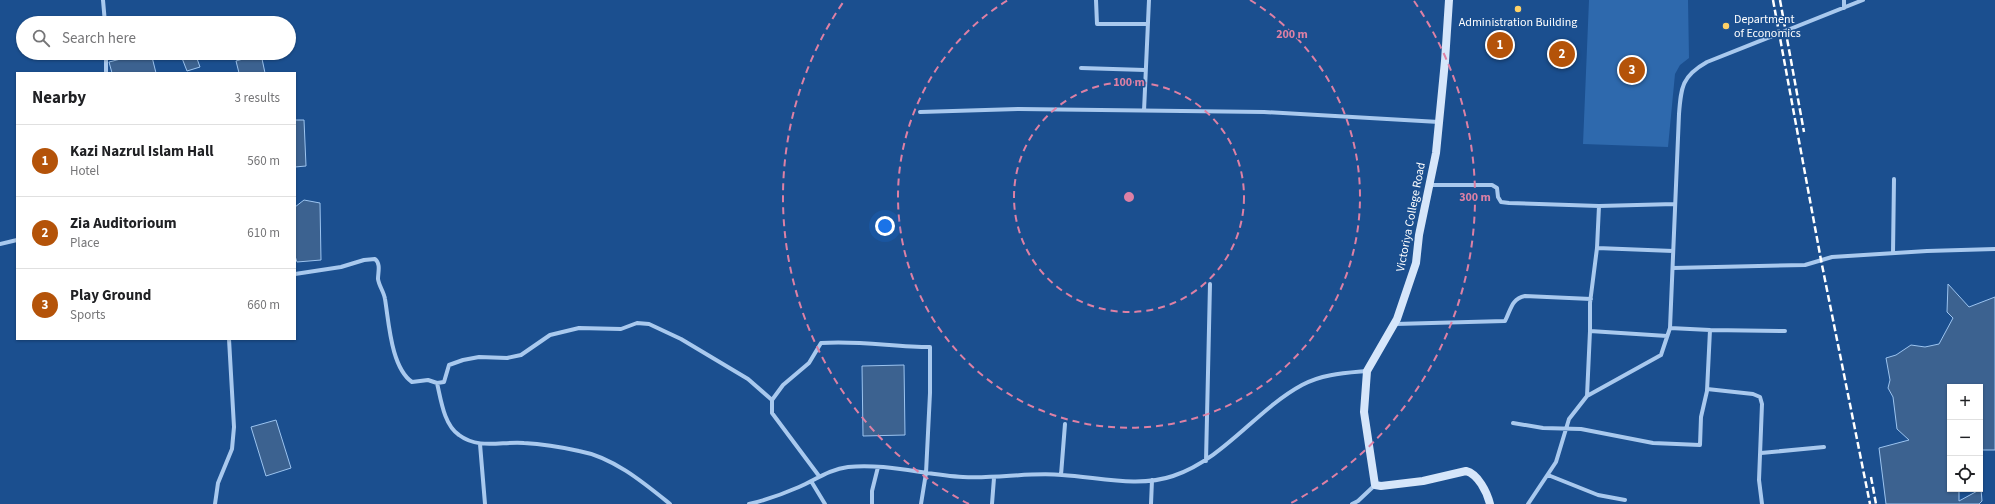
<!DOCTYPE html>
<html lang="en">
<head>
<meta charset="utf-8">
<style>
	body { margin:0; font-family:"Source Sans 3",sans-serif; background:#f2f2f2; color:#202124 }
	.controls { position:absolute; right:12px; bottom:12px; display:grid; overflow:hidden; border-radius:0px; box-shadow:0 1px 3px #0004 }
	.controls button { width:36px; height:36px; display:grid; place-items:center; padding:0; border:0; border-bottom:1px solid #e0e0e0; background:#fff; color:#202124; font:20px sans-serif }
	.you { position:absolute; left:885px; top:226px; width:14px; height:14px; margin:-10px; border:3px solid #fff; border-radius:50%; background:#1a73e8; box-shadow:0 0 0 6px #1a73e833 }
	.badge { display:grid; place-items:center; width:26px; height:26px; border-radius:50%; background:#b45309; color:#fff; font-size:13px; font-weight:700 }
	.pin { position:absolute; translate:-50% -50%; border:2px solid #fff; box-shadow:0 1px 4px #0006 }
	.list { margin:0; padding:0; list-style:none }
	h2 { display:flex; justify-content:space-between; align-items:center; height:52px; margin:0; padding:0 16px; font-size:17px }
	h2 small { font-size:13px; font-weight:400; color:#757577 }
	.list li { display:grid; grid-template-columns:26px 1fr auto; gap:12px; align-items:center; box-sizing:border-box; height:72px; padding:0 16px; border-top:1px solid #e0e0e0 }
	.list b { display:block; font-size:15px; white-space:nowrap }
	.list p { margin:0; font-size:13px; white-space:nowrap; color:#757577 }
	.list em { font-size:13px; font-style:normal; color:#757577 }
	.icon { flex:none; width:22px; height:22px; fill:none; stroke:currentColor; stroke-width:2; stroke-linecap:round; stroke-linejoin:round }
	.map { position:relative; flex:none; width:1995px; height:504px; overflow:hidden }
	.search { position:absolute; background:#fff; box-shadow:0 1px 3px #0004; left:16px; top:16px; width:280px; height:44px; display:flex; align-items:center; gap:10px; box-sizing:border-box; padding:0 14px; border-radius:22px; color:#757577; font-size:15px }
	.panel { position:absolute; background:#fff; box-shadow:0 1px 3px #0004; left:16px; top:72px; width:280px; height:268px; border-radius:0px }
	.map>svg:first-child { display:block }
	.green { fill:#2e69ad }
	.water { fill:#3c6290; stroke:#9cc4f0 }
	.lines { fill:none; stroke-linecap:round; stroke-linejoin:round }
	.street { stroke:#a9c9ee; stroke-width:4 }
	.secondary { stroke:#d6e6fa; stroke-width:8 }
	.rail { stroke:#fff; stroke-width:2.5; stroke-dasharray:7 3; stroke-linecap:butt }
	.ring { fill:none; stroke:#dd80a5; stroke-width:2; stroke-dasharray:7 5 }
	.poi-dot { fill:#ffd166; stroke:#1b4f8f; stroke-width:1.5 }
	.labels { text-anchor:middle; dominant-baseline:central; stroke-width:3; stroke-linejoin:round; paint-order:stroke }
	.poi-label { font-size:12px; fill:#fff; stroke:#1b4f8f; text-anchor:start }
	.street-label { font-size:12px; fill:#fff; stroke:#1b4f8f }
	.centre { fill:#dd80a5; stroke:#1b4f8f; stroke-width:2 }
	.ring-label { font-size:12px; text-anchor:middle; font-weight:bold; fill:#dd80a5; stroke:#1b4f8f; stroke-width:3; stroke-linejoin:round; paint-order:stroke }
</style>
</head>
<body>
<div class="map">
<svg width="1995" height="504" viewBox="0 0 1995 504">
	<rect width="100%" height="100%" fill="#1b4f8f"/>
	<path class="green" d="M1589,0H1688L1689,58L1680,65L1675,74L1668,147L1583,144Z"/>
	<path class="water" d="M144,53H151L156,73H112L109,62Z
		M180,53H195L200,67L187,71Z
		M261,54L265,73H239L236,61Z
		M295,120H304L306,166L295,167Z
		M304,200L320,203L321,260L297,262L295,256V207Z
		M1948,284L1969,307L1995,297V450H1980V387H1950V489H1959V501L1981,489L1982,501L1979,504H1886L1879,448L1909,440L1897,429L1893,397L1888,388L1890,380L1886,358L1896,355L1911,345L1925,347L1939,344L1953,318L1947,312Z
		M904,365L905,435L863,436L862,366Z
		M276,420L291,468L266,476L251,427Z"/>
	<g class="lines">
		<path class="street" d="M103,0L105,23
			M1096,0L1097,24H1148
			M1844,0V8
			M106,53V73
			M106,56L117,53
			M1081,68L1145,70
			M1144,111L1149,0
			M920,112L1019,109L1264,112L1439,122
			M1430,185H1492L1497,188L1498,197L1501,202L1509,203L1599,206L1675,204
			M1599,206L1597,248L1673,251
			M0,244L17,240
			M1597,248L1590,303V331L1667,336
			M1893,253L1894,179
			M1673,268L1805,265L1832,257L1927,251L1995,249
			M295,274L341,267L364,260L375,259C381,264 378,272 378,279C379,286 384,292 385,299C389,323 391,367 412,382L428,380L437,383C441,400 444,425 459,435C479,450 502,441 524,443C542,444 561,447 579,451C613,457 644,483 670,504
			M1395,324L1505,321C1511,310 1511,299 1525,296L1591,299
			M1710,330L1785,331
			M437,383L444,382L449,365L463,360L479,357L507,358L521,355L550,335L579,328L621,329L637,323L649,324L681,339L748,379L772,400V413L819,476
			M1707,389L1753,394L1760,397L1762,404L1759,480L1762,504
			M1587,396L1590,331
			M772,400L783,385L809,363L821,343C858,340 894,347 930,347V393L926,473L921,504
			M1513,423L1543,428L1581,429L1653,443L1700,445L1701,417L1707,391L1710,330L1670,328
			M480,444L485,504
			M1761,453L1824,447
			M1206,461L1210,284
			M1061,475L1065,424
			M1548,475L1598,495L1625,500
			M811,481L825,504
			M215,504L218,483L232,449L234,427L229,339
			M749,504C766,500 783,494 799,487C815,480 830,469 848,467C886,463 925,475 963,477C996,479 1029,472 1062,475C1098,477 1138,488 1173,476C1224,459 1256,410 1302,385C1322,374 1345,373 1367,371
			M872,504V491L878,467
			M992,504L994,478
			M1151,504L1152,480
			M1352,504L1358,501L1375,485
			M1528,504L1556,462L1569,419L1587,396L1661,355L1670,328L1679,114C1681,87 1682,76 1707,62L1863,0"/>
		<path class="secondary" d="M1449,0L1445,61L1436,153L1419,235L1416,263L1397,319L1367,371L1364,412L1375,485L1381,486L1423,481L1466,471C1478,474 1487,492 1490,504"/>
		<path class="rail" d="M1773,0L1821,260L1870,504
			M1780,0L1804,132
			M1871,477L1876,504"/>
	</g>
	<g class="ring">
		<circle cx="1129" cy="197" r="115"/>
		<path d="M1250 0A231 231 0 1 1 1008 0"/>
		<path d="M969 504A346 346 0 0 1 844 1M1414 1A346 346 0 0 1 1289 504"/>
	</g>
	<g class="poi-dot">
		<circle cx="1518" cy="9" r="4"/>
		<circle cx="1726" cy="26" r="4"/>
	</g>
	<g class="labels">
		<g class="poi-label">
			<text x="1734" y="19">Department<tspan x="1734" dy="14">of Economics</tspan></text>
			<text x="1518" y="22" text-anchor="middle">Administration Building</text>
		</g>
		<g class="street-label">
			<text transform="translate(1411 217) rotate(-79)">Victoriya College Road</text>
		</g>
	</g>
	<circle cx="1129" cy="197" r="6" class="centre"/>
	<g class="ring-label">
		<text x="1292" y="38">200 m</text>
		<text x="1129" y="86">100 m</text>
		<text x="1475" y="201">300 m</text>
	</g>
</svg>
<div class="controls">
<button>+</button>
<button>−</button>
<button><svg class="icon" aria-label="locate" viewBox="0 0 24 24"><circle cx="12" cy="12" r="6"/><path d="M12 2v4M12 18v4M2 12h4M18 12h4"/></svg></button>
</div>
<div class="you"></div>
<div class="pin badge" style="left:1500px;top:45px">1</div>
<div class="pin badge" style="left:1562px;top:54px">2</div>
<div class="pin badge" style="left:1632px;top:70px">3</div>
<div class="search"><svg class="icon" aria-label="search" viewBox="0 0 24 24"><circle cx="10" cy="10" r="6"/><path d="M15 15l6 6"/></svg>Search here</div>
<section class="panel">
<h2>Nearby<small>3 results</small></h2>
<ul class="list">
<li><span class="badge">1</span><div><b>Kazi Nazrul Islam Hall</b><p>Hotel</p></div><em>560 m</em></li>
<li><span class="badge">2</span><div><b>Zia Auditorioum</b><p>Place</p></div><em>610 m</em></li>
<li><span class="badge">3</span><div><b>Play Ground</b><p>Sports</p></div><em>660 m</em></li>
</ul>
</section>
</div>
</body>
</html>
